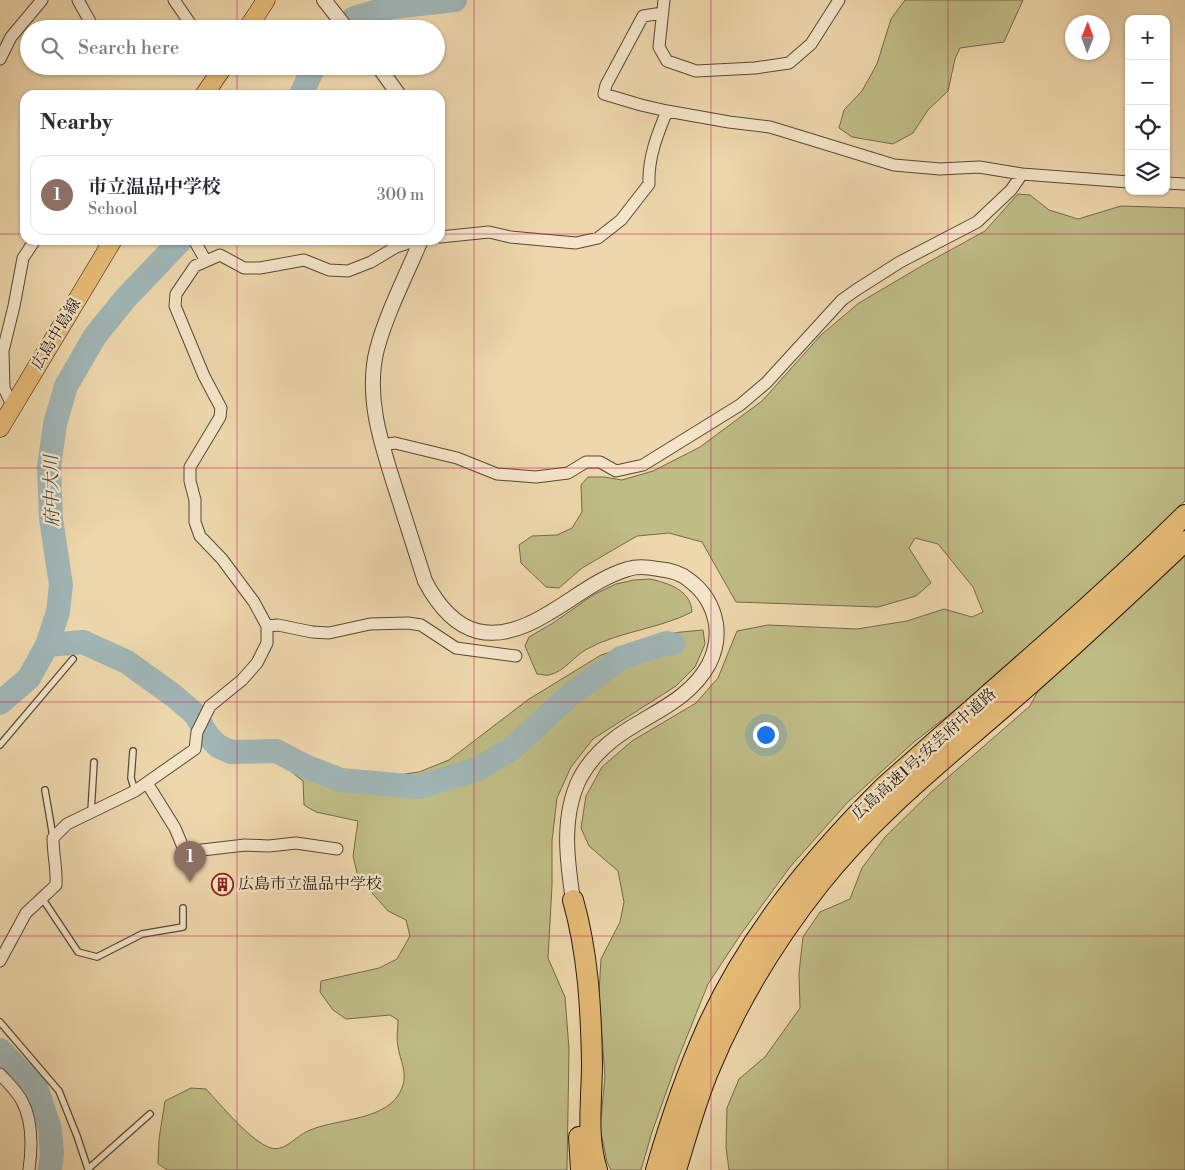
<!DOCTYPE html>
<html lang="en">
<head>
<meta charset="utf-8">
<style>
	body { margin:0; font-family:"Libre Bodoni","Noto Serif JP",serif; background:#f2f2f3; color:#2b2b33 }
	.controls { position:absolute; right:15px; top:15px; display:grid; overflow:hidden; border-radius:10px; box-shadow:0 1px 4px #0004 }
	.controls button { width:45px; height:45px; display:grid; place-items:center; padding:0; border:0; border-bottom:1px solid #e1e1e2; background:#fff; color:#2b2b33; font:25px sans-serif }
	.compass { position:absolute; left:1065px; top:15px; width:45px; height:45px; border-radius:50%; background:#fff; box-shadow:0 1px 4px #0004; rotate:1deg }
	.you { position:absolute; left:765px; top:734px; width:18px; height:18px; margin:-12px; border:4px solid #fff; border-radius:50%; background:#1a73e8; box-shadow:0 0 0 8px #1a73e833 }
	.badge { display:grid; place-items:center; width:32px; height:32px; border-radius:50%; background:#ea580c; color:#fff; font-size:16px; font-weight:700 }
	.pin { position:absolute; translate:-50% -41px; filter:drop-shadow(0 1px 2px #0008) }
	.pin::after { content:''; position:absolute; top:26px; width:18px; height:15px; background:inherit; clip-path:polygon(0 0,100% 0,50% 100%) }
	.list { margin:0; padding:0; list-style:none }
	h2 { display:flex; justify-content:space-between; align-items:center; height:65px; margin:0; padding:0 20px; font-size:21px }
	h2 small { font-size:16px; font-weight:400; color:#7c7c81 }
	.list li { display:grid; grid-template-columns:32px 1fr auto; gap:15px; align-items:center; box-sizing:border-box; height:80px; margin:0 10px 10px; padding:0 10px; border:1px solid #e1e1e2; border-radius:15px }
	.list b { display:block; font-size:19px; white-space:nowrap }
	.list p { margin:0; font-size:16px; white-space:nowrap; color:#7c7c81 }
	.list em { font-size:16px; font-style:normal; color:#7c7c81 }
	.icon { flex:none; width:28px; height:28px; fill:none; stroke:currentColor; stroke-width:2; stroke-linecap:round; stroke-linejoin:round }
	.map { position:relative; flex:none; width:1185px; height:1170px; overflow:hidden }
	.search { position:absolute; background:#fff; box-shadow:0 1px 4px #0004; left:20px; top:20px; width:425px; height:55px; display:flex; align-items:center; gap:12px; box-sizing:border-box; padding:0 18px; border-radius:28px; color:#7c7c81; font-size:19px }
	.panel { position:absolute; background:#fff; box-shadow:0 1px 4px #0004; left:20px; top:90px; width:425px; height:155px; border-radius:15px }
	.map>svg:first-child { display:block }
	.green { fill:#bfbc85; stroke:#726b4a }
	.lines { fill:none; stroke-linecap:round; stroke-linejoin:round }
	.river { stroke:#a0b6b6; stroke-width:24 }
	.service-casing { stroke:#574936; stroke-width:8 }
	.minor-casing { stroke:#574936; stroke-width:13 }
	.tertiary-casing { stroke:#574936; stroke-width:16 }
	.primary-casing { stroke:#251a0f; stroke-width:19 }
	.motorway-casing { stroke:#251a0f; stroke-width:22 }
	.service { stroke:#f4e5c9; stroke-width:5.5 }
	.minor { stroke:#f4e5c9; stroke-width:11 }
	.tertiary { stroke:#f4e5c9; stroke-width:14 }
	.primary { stroke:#e7bc76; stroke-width:18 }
	.motorway { stroke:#e7bc76; stroke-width:20 }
	.grid { fill:none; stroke:#c2185b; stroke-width:1; stroke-opacity:0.55 }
	.labels { text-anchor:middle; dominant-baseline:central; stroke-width:4.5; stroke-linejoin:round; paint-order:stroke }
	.street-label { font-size:16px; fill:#251a0f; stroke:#f4e5c9 }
	.poi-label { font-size:16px; fill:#251a0f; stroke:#f4e5c9; text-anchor:start }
	.water-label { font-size:18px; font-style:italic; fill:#4a4941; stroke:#f4e5c9 }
</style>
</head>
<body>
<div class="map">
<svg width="1185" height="1170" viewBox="0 0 1185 1170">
	<rect width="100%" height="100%" fill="#eed7ac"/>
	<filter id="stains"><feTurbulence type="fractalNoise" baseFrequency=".004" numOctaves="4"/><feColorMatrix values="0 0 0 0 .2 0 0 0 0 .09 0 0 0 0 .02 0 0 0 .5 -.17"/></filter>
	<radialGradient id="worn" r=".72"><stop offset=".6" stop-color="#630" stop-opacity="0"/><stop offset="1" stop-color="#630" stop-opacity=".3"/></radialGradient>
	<path class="green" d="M905,0H1023L1004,42L960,48L955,59L948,91L928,110L913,133L893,144L852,137L839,128L844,110L862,91L877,64L891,19Z
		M1018,194L1030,195L1049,210L1078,219L1121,206L1185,208V501L1010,670L995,679L914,742L847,803L790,867L741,934L708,984L678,1059L652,1132L641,1170H611L607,1162L600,1128L605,1077L599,993L601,959L620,922L624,902L618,871L589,846L581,828L586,796L602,767L632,741L696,703L718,678L737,631L768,625L857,629L907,621L944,609L972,617L983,612L973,587L938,544L915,538L909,548L931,583L916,596L878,607L736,602L702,542L669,533L637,536L582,568L559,588L546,587L521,563L519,545L532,536L557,535L572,528L582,512L581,485L588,477H604L622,480L653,471L700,447L762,401L821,335L859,303L925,264L985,231Z
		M1185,554V1170H729L726,1147L727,1108L739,1079L765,1057L800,1008L799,973L803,937L820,912L850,899L862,868L885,837L931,792L1030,706L1038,691Z
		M650,579C668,583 691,590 692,612C659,629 620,631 587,649C574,656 564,672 549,675C546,676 541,674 537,674L525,646L529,637L553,623L593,595L616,584L634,580Z
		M703,630L705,644L695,667L676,686L593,739L571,767L557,798L552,841V885L548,958L565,997L569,1049L567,1170H168L158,1164L159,1139L165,1101L191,1088L206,1089C221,1105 251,1142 271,1148C285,1152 296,1136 308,1131C335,1118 389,1122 402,1088C408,1073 400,1060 398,1047C396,1038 398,1028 398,1020L390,1015L346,1019L333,1010L320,992L321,981L379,968L397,959L410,936L406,920L388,911L358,877L353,856L358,821L316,812L304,805L303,781L289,770L293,761L316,763L342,775L391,776L419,772L449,760L529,699L601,655L671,633Z"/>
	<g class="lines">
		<path class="river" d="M343,29L354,18L393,7L455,0
			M301,95L314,66
			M47,645L83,642L127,662L174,696L195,714L208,736L218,746L231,752L276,751L307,767L341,780L419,787L478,769L513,748L570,695L621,658L667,643L673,644
			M0,703L29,678L47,645L58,612L61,585L51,519L49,467L55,424L66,386L95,336L124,300L181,240
			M0,1050L36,1087L50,1129L52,1154L50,1170"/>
		<defs>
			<path id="service" d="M0,745L73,659
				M133,751L131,778L135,791
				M45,790L53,837
				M91,812L94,762
				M42,898L78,952L97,957L142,934L183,927V908
				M0,1022L59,1091L77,1136L88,1169L150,1114"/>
			<path id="minor" d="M78,0L93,27
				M174,0L194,29
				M664,0L659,47L667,61L696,71L755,68L789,63L811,44L839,0
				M662,13L643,16L606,85L604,94L641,105L667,111L729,122L770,127L894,165L940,169L979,167L1022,174L1129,182
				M0,59L11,37L42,0
				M1166,183L1185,184
				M440,237L489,232L510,237L576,243L598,238L621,220L649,184C648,158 657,135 667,111
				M194,240L206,261
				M13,407L4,388L3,351L14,306L23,258L35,240
				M382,445L395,443L457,458L497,474L536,477L568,473L586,462H600L616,471L643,465L740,405L766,383L842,300L856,290L900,262L977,222L1011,190L1022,174
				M267,626L278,625L312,632L329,633L370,624L408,623L421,625L456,648L516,656
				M147,783L175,828L185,852L245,845L269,846L296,843L337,849
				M0,961L26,913L56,885C57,869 53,854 53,838L67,824L135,791L195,749L197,732L210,706L242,680L257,663L267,643V626L254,602L222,559L200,536L195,522V500L190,481V467L220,417L221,408L204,376L175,306L176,294L195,266L220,255L244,268H260L304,260L329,270L348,271L371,262L396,247L417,240
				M0,1074C7,1082 17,1091 22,1101C33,1121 32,1148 29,1170"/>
			<path id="tertiary" d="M324,0L347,29
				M378,66L399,95
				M421,240C406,276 387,312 377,349C365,396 381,443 395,487C405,518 415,549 425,581C455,638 494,647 549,613C575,598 598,578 628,569C637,566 648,567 658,569C669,570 681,573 689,580C704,591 713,606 716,624C718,638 715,652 709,664C689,701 650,713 618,736C603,747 589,761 580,778C561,816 567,860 573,900"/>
			<path id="primary" d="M247,29L266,0
				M204,95L224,66
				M0,428L113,240"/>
			<path id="motorway" d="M573,900C588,953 591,1008 592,1063C592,1100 586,1135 597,1170
				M579,1137L581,1170
				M656,1170C670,1122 686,1075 706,1030C747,938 812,859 883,788C984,697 1088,611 1185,515
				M676,1170C686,1137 695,1104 708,1072C736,1004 774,941 820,883C876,812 947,757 1014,698C1073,647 1129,594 1185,541"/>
		</defs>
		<use href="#service" class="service-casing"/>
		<use href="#minor" class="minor-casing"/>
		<use href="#tertiary" class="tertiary-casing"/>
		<use href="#primary" class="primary-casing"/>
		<use href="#motorway" class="motorway-casing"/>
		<use href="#service" class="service"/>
		<use href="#minor" class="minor"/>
		<use href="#tertiary" class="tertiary"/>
		<use href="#primary" class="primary"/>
		<use href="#motorway" class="motorway"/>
	</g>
	<path class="grid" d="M237,0V29M474,0V1170M711,0V1170M948,0V1170M237,66V95M0,234H25M440,234H1185M237,240V1170M0,468H1185M0,702H1185M0,936H1185"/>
	<defs>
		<symbol id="building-ring" viewBox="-11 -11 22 22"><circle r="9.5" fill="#f4e5c9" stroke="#8f2418" stroke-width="1.5"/><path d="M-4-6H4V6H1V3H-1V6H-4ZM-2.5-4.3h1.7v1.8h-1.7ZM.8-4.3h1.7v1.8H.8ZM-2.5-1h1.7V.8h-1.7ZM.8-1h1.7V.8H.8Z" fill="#8f2418"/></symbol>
	</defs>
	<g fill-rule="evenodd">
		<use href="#building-ring" x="210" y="872" width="25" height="25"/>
	</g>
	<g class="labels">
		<g class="street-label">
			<text transform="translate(56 334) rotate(-59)">広島中島線</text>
			<text transform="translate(924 754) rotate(-42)">広島高速1号;安芸府中道路</text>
		</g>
		<g class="poi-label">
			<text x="238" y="884">広島市立温品中学校</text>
		</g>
		<g class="water-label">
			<text transform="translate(52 491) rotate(-91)">府中大川</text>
		</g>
	</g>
	<rect width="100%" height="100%" filter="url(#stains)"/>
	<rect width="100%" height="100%" fill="url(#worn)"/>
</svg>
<div class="controls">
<button>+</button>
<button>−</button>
<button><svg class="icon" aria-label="locate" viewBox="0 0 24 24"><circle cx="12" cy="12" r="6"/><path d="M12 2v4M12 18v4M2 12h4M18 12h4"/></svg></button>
<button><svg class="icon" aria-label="layers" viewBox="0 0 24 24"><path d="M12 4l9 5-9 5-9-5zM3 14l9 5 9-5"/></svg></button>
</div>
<svg class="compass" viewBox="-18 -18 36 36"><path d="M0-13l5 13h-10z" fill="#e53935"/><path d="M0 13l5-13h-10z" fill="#7c7c81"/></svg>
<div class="you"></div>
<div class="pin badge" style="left:190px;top:882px;background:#8d6e63">1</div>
<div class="search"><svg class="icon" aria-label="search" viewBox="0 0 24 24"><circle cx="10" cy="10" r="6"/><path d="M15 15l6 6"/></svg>Search here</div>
<section class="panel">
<h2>Nearby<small></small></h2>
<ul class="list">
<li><span class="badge" style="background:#8d6e63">1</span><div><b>市立温品中学校</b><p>School</p></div><em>300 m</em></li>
</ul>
</section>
</div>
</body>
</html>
